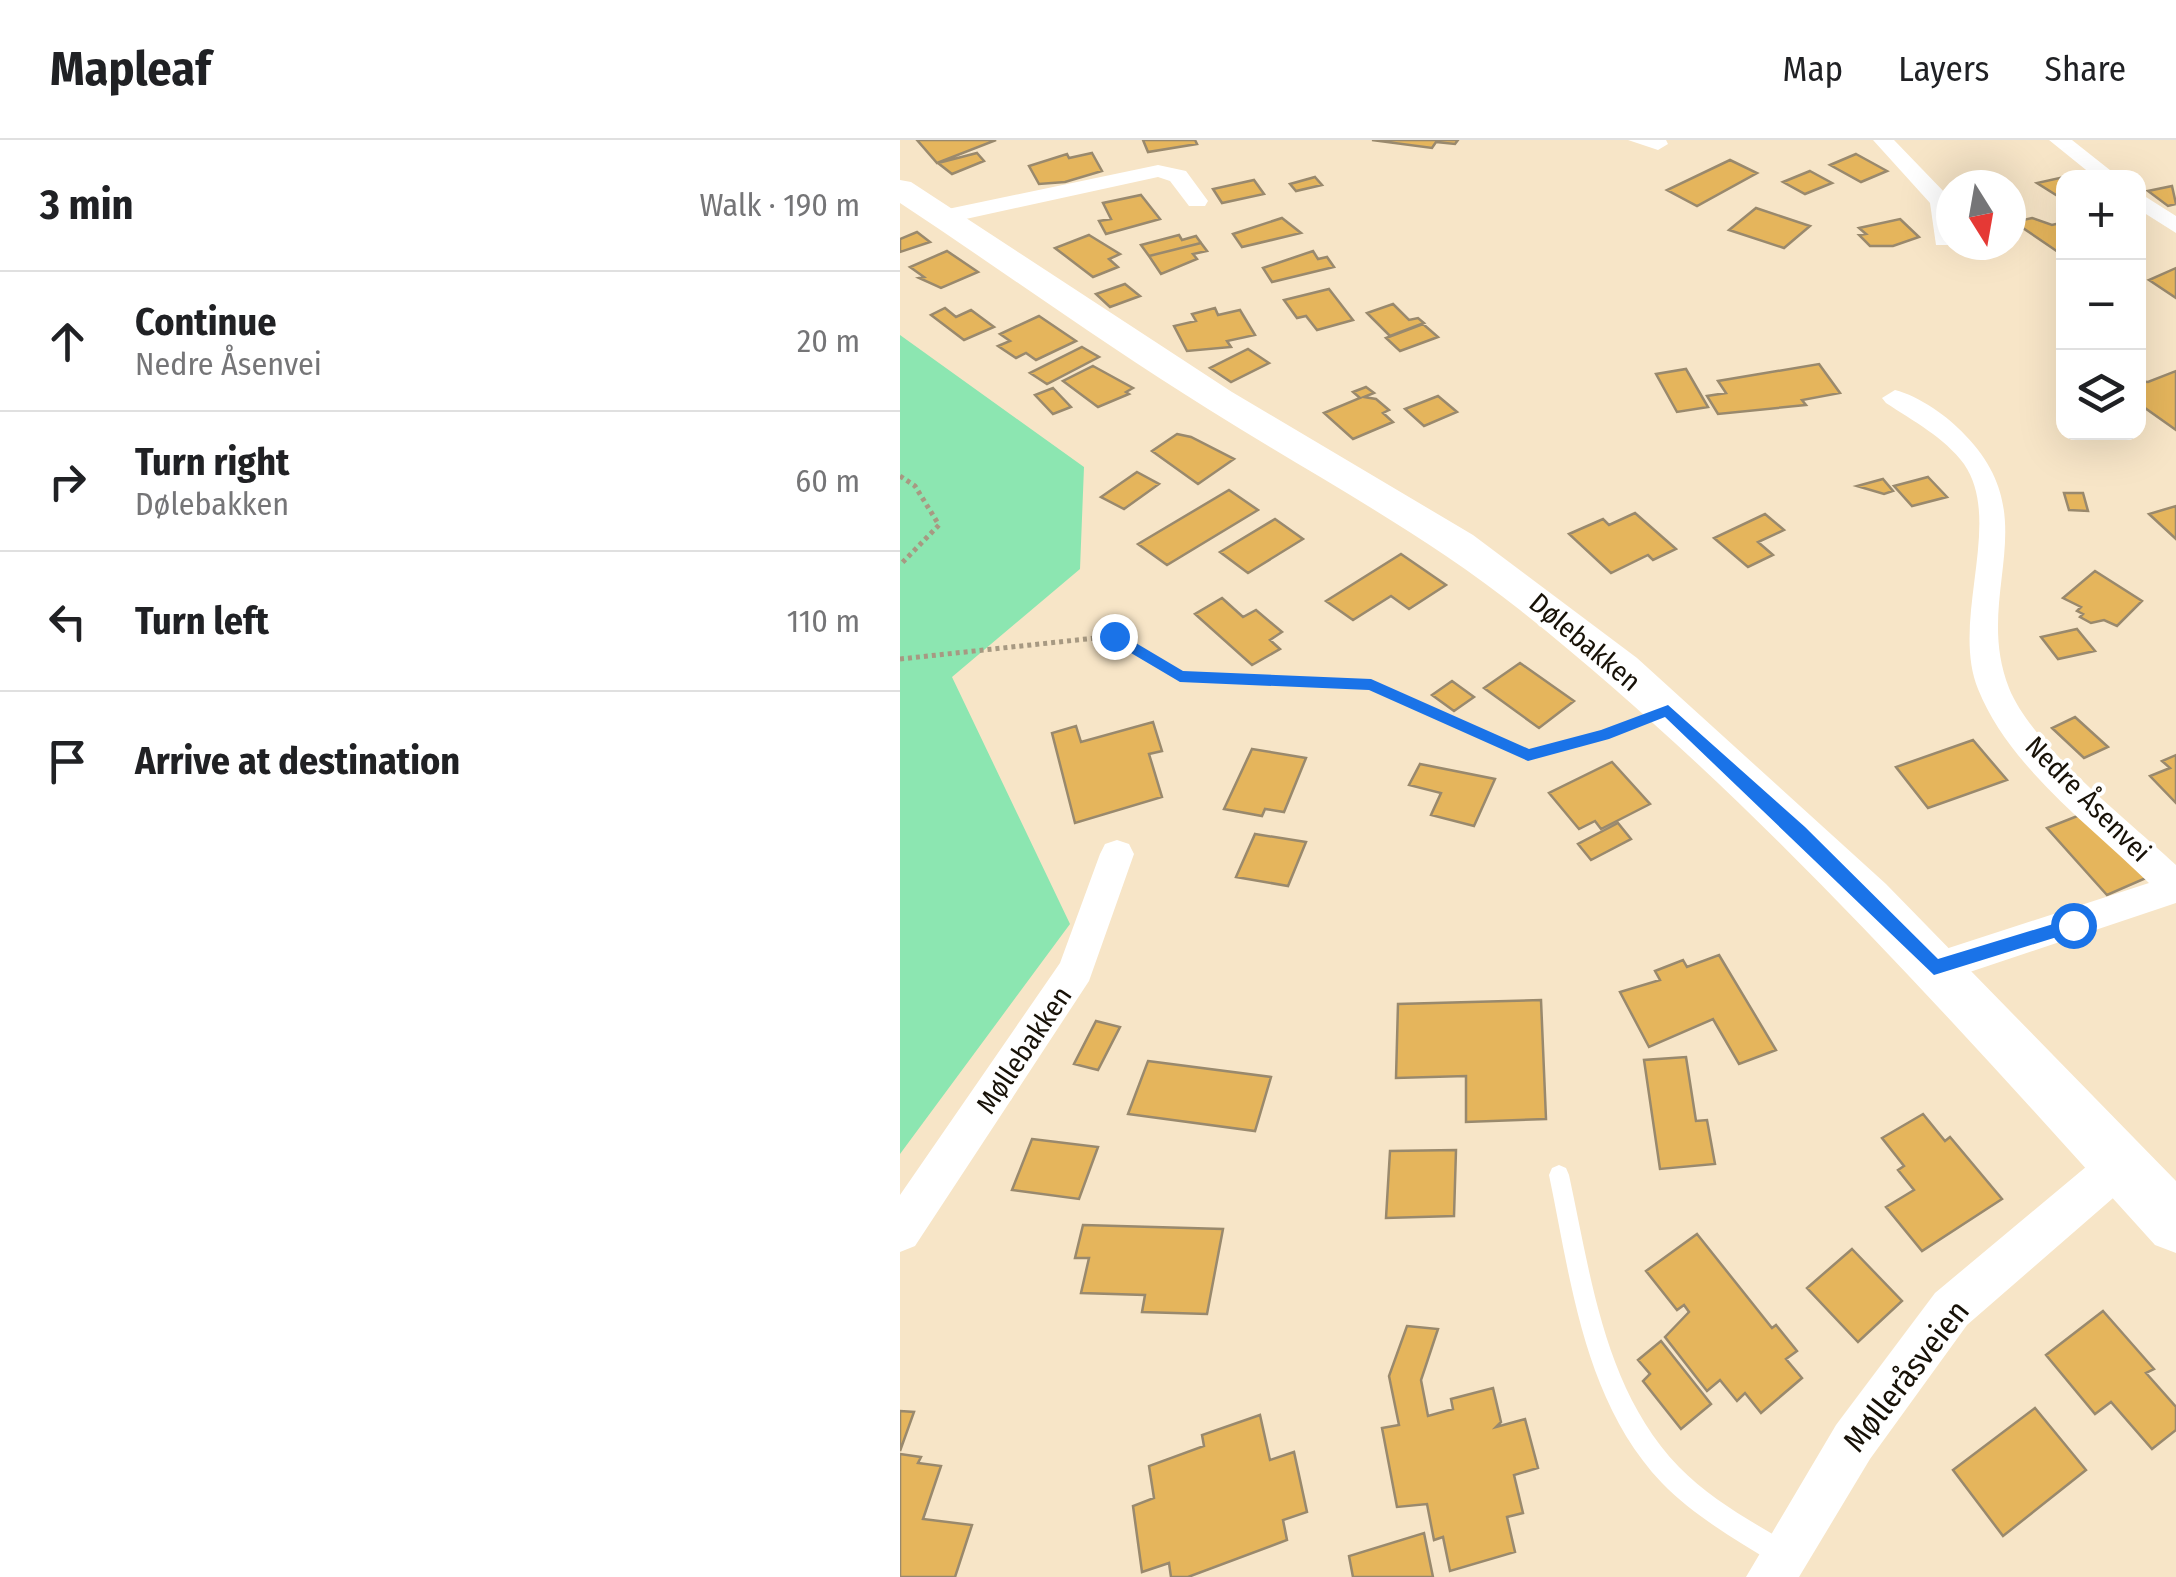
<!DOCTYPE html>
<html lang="en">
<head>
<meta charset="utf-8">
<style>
	body { margin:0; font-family:"Fira Sans Condensed",sans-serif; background:#f6f6f6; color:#202124 }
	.controls { position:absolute; right:30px; top:30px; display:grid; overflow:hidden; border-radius:20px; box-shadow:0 10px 40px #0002 }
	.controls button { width:90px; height:90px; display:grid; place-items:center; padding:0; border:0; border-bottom:2px solid #e0e0e0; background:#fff; color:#202124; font:50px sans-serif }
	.compass { position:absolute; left:1036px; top:30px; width:90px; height:90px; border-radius:50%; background:#fff; box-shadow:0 10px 40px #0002; rotate:169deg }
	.stop { position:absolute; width:30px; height:30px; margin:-22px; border:8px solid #1a73e8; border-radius:50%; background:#fff }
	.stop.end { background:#1a73e8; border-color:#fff; box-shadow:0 2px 10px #0008 }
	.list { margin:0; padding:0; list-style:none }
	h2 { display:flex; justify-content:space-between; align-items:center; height:130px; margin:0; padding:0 40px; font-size:42px }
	h2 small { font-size:32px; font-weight:400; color:#757577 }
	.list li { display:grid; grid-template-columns:65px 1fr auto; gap:30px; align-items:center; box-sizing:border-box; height:140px; padding:0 40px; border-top:2px solid #e0e0e0 }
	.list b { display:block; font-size:38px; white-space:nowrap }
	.list p { margin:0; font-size:32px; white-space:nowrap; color:#757577 }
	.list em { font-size:32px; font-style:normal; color:#757577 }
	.icon { flex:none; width:55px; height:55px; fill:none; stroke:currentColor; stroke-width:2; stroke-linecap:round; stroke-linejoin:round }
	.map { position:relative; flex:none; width:1276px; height:1437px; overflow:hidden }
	header { display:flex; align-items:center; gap:60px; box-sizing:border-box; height:140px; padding:0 50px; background:#fff; border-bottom:2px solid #e0e0e0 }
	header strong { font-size:48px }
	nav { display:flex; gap:55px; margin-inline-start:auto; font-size:35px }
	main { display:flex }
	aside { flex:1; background:#fff }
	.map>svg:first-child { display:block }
	.green { fill:#8ce6b1 }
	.building { fill:#e5b55c; stroke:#99896d; stroke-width:2.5 }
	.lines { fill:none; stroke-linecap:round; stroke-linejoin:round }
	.path-far1 { stroke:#a79982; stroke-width:5; stroke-dasharray:4 4; stroke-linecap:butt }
	.path { stroke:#a79982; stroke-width:6; stroke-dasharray:5 5; stroke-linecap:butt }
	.service { fill:#fff; fill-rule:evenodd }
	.minor { fill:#fff; fill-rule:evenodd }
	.secondary { fill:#fff; fill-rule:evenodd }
	.route { fill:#1a73e8 }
	.labels { text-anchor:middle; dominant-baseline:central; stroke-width:8; stroke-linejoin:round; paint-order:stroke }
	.street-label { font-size:28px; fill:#171107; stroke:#fff }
	.near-street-label { font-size:32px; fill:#171107; stroke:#fff }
</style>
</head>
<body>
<header>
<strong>Mapleaf</strong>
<nav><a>Map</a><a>Layers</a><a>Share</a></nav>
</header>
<main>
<aside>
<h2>3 min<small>Walk · 190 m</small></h2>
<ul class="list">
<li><svg class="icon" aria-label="ahead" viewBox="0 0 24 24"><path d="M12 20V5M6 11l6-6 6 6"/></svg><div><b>Continue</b><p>Nedre Åsenvei</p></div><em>20 m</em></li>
<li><svg class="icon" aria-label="right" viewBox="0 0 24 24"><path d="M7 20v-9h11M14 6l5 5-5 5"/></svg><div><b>Turn right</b><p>Dølebakken</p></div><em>60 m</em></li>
<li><svg class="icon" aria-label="left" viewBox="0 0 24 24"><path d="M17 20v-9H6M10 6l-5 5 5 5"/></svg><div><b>Turn left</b></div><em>110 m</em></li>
<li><svg class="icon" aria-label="arrive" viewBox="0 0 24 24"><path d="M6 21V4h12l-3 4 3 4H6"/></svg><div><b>Arrive at destination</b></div></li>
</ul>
</aside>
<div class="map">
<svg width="1276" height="1437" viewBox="0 0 1276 1437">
	<rect width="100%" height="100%" fill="#f7e5c7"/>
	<path class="green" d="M0,195L184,327L180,429L52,537L170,784L0,1014Z"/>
	<path class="building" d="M17,0H96L37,23Z
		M243,0H295L297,4L248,12Z
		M472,0H558L555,4L536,2L532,8Z
		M77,13L84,21L52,34L38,23Z
		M192,13L202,31L165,42L139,44L129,26L167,14L169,18Z
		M956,14L987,31L961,42L930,25Z
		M830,20L857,33L797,66L767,50Z
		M910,31L932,43L905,54L883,42Z
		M1191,31L1199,38H1164V60L1137,43Z
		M415,37L422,45L396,51L390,44Z
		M354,40L364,54L322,63L313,49Z
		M1272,46L1276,64L1268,66L1248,51Z
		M241,55L260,79L206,94L199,81L211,79L203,63Z
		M856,68L910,86L884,108L829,90Z
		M382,78L401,93L342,107L333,94Z
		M1132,78L1152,85L1164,82V116L1114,82Z
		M1000,79L1019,97L993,106H970L959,95L966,94L959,88Z
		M17,92L30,102L0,112V99Z
		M189,95L220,114L209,119L218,127L193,137L155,108Z
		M279,95L282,100L296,96L301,103L249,116L241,105Z
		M301,103L307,111L293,114L297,119L261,134L249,116Z
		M47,111L78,132L41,148L19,138L24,137L10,127Z
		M413,111L418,119L427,117L434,127L372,142L363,128Z
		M1276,128V158L1249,140Z
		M225,144L240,156L210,167L196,154Z
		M429,149L453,180L417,190L406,176L397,178L384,160Z
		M493,164L509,180L518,178L524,183L490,196L467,173Z
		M45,168L56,177L71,170L94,187L64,200L31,175Z
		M315,168L318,175L340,170L355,195L327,201L331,207L287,211L274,186L296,181L292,174Z
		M139,176L176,201L136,220L126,213L116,218L98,206L110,201L100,194Z
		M523,184L538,197L500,211L486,198Z
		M182,207L199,217L147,244L130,233Z
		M348,209L369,223L331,242L310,228Z
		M919,224L940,253L902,260L906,265L818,274L807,256L826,253L818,241Z
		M193,226L233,248L226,252L229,254L198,267L163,241Z
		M786,229L808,267L777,272L756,234Z
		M1276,231V290L1238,263V241L1248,242Z
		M466,247L474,253L464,257L476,259L489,270L483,273L493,282L453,299L424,273L460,258L453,252Z
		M153,248L171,267L153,274L135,255Z
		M538,256L557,272L524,286L505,269Z
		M277,294L291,297L334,319L298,344L252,311Z
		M237,332L259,344L224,369L201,357Z
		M1028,337L1047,357L1012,366L994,346Z
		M983,339L993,351L984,354L957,346Z
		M329,350L358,370L267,425L238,404Z
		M1164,353H1183L1188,371L1169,370Z
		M1276,366V399L1249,374Z
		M735,373L776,409L753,420L748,415L711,433L669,394L703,379L709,385Z
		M865,374L884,390L858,402L873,415L848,427L814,398Z
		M375,379L403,399L348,433L320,412Z
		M501,414L546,445L509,469L491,456L453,480L426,461Z
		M1195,431L1242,461L1217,486L1204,480L1191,483L1180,477L1183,474L1177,471L1181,467L1163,458Z
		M322,458L343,477L356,470L382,492L370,500L380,509L352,525L295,474Z
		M1177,489L1195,511L1158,519L1141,497Z
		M620,523L674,561L639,588L584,548Z
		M552,541L574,557L554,571L532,555Z
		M1175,577L1208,607L1184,618L1152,588Z
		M253,582L262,611L249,614L262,657L175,683L152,593L176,586L181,602Z
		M1073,600L1107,640L1028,668L996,627Z
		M352,609L406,618L384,672L365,669L362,676L324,669Z
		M1276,615V663L1250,636L1270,628L1262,621Z
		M712,622L750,664L701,689L695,681L679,689L649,653Z
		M520,624L595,639L574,686L531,675L541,653L509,645Z
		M1190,671L1246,738L1207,755L1147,688Z
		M718,683L731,699L691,720L678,704Z
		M355,694L406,702L388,746L336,737Z
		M819,815L876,910L839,924L813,879L749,907L720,852L760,840L755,831L783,820L787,827Z
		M641,860L646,979L566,982V936L496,938L498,864Z
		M196,881L220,887L198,930L174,924Z
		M786,917L796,981L807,980L815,1024L760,1029L744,920Z
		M248,921L371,937L355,991L228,974Z
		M1023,974L1045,1001L1050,997L1102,1059L1022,1111L986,1067L1014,1050L998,1030L1004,1026L982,998Z
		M132,999L198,1007L179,1059L112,1050Z
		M556,1010L554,1076L486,1078L490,1011Z
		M183,1085L323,1089L307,1174L242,1172L245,1155L181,1153L189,1118H175Z
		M797,1094L872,1188L876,1185L897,1211L886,1219L902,1238L861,1273L845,1253L837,1261L820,1240L807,1251L765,1197L789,1172L784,1165L777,1170L746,1131Z
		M952,1109L1002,1161L958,1202L907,1148Z
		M1203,1171L1254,1229L1246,1233L1276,1267V1290L1252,1309L1211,1262L1195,1274L1146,1215Z
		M507,1186L538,1189L521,1240L528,1276L553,1269L551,1259L593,1248L601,1282L596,1287L625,1279L638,1328L614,1335L623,1373L607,1377L615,1412L550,1431L543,1397L534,1400L527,1364L497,1367L482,1288L499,1285L489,1236Z
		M761,1201L811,1264L781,1289L743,1241L750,1234L738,1220Z
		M1135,1268L1186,1330L1103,1396L1053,1330Z
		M0,1271L14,1272L0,1311Z
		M360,1275L370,1320L394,1312L407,1372L383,1380L387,1400L288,1437H271L269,1423L242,1432L233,1366L254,1358L249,1326L304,1306L302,1295Z
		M0,1314L21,1317L18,1323L41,1326L23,1379L72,1385L55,1437H0Z
		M524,1393L533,1437H453L449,1416Z"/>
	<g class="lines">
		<path class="path-far1" d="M0,336L15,346L39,385L0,425
			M0,519L214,496L280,537L471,544L516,564"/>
		<path class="path" d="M511,562L628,615L724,587"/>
		<path class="service" d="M659,1025L666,1028L669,1035C691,1136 704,1249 779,1327C811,1360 854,1383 893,1406L896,1415L893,1424L884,1427L875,1424C836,1400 794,1376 762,1343C684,1261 671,1141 649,1035L652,1028Z"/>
		<path class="minor" d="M728,0H766L768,4L758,10Z
			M973,0H994L1049,57L1051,105H1036L1030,63Z
			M1149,0H1172L1220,38H1196Z
			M258,25L286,31L308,61L305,66H289L270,41L258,37L43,84L32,77L43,70Z
			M1238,52L1276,76V93L1238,69Z
			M995,250C1019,256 1049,277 1065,295C1147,379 1072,454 1109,548C1132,606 1229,681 1276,725V763L1034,844L1021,839L1015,828L1021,817L1249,743C1191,686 1109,627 1078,549C1050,480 1104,382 1064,324C1044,297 1013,281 986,263L982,258Z
			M217,700L229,704L234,714L189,841L15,1106L0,1112V1055L160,823L200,714L205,704Z
			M1220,1006L1235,1011L1241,1025L1235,1039L1067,1185L970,1319L899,1437H846L936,1285L1035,1153L1205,1011Z"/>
		<path class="secondary" d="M0,40L11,42L332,252L573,395L737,518L986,744L1276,1041V1113L1255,1105C1054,883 855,657 620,470C523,393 413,335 308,269C203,204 103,131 0,63Z"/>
	</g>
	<path class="route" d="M209,493H219L283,531L471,539L629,609L701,590L768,565L905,687L1038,819L1173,778L1181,785L1173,792L1034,835L765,577L709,599L628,621L469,550L280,542L209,500Z"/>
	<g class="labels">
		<g class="street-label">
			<text transform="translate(685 502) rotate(40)">Dølebakken</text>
			<text transform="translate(1188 659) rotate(45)">Nedre Åsenvei</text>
			<text transform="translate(124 910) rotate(-56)">Møllebakken</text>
		</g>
		<g class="near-street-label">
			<text transform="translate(1006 1236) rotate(-52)">Mølleråsveien</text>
		</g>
	</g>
</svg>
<div class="controls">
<button>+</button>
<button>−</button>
<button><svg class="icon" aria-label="layers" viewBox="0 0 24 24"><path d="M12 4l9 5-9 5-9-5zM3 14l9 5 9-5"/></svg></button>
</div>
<svg class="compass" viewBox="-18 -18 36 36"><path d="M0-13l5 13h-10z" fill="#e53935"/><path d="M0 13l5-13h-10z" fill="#757577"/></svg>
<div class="stop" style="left:1173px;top:785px"></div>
<div class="stop end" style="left:214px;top:496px"></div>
</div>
</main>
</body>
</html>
